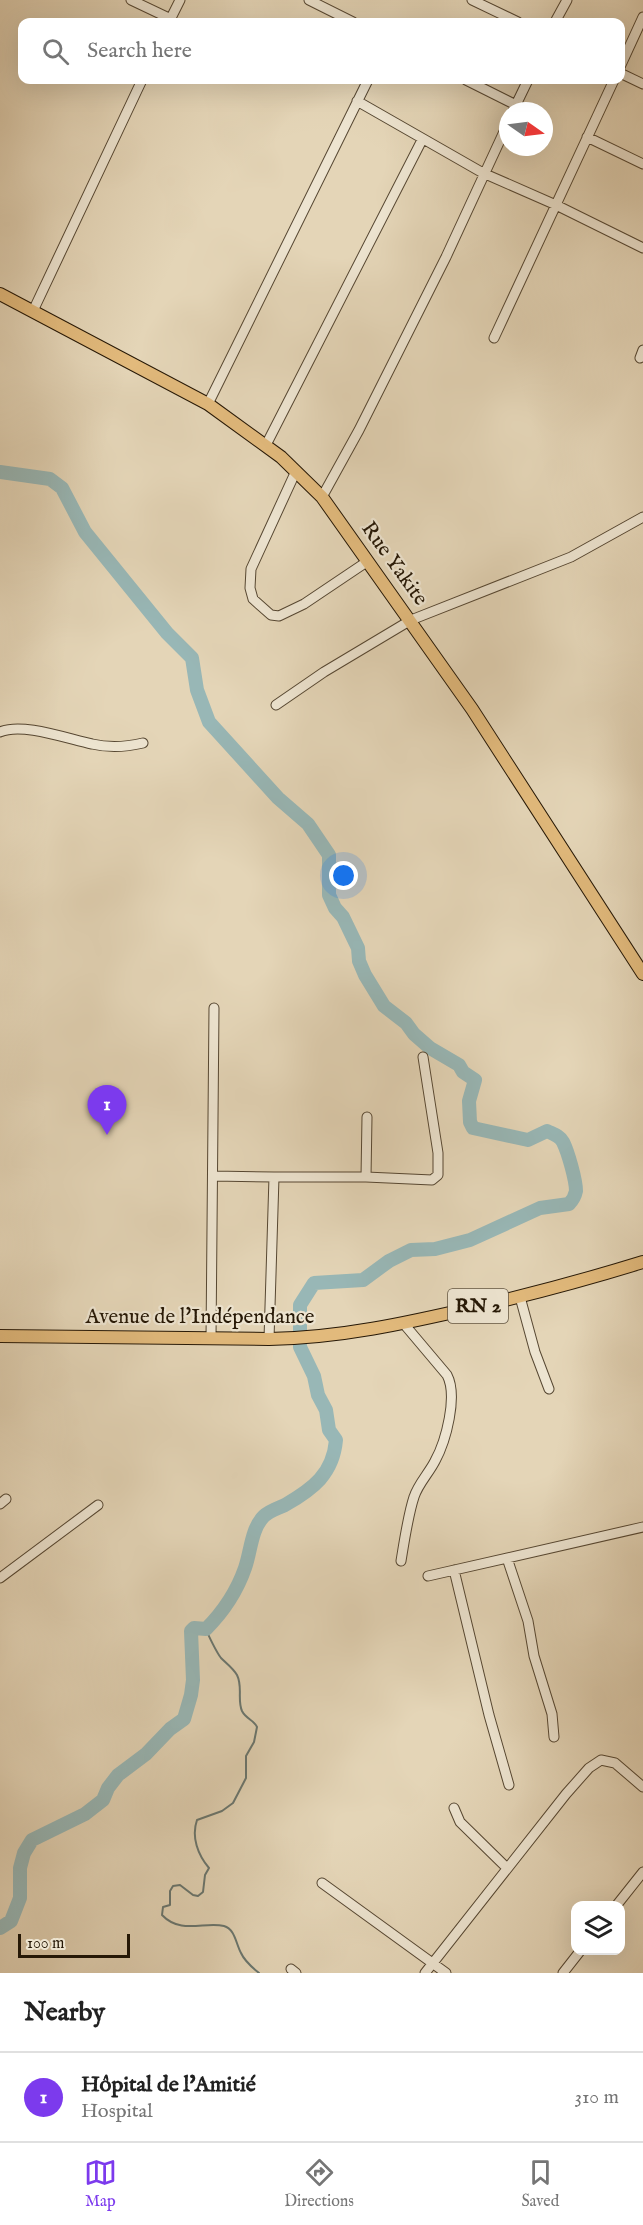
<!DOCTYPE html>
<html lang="en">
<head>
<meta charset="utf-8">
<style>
	body { margin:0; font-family:"IM FELL English",serif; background:#f6f6f6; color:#222 }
	.controls { position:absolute; right:18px; bottom:18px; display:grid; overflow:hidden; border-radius:12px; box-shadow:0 6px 24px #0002 }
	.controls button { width:54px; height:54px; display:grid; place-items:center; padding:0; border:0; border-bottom:2px solid #e0e0e0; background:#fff; color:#222; font:30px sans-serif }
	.compass { position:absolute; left:499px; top:102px; width:54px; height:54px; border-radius:50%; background:#fff; box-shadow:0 6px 24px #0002; rotate:104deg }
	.scale { position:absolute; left:18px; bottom:15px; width:112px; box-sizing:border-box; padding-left:6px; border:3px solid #261806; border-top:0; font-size:16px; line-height:21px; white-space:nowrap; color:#261806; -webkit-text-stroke:4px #ede4d0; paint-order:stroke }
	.you { position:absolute; left:344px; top:876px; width:21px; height:21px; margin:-15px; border:4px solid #fff; border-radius:50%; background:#1a73e8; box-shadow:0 0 0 9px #1a73e833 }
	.badge { display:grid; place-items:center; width:39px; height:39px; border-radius:50%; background:#7c3aed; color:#fff; font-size:20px; font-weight:700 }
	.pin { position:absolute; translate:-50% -50px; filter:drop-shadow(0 2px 3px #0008) }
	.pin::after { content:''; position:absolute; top:32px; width:21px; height:18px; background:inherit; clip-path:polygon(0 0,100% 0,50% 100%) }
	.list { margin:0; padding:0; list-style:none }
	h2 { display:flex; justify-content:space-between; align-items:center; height:78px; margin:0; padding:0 24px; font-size:26px }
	h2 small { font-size:20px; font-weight:400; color:#767676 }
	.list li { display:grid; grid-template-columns:39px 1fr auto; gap:18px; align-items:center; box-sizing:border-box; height:90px; padding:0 24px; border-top:2px solid #e0e0e0 }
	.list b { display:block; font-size:22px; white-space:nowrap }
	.list p { margin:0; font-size:20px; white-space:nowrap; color:#767676 }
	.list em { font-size:20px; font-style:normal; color:#767676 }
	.icon { flex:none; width:33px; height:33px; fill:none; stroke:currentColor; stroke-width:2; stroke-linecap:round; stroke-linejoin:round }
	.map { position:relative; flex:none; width:643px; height:1973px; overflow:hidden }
	.search { position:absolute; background:#fff; box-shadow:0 6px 24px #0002; left:18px; right:18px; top:18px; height:66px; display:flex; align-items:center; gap:15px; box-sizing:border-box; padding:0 21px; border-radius:12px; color:#767676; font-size:22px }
	.sheet { height:168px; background:#fff }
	nav { display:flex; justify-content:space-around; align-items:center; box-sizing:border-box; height:84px; border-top:2px solid #e0e0e0; background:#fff; font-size:16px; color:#767676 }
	nav a { display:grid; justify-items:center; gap:3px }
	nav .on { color:#7c3aed }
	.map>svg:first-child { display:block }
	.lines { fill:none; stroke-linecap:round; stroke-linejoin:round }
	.stream { stroke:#6a7770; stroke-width:2 }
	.river { stroke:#98b7b6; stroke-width:14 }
	.minor-casing { stroke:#564732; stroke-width:11 }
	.major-casing { stroke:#261806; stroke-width:14 }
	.minor { stroke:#ede4d0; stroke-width:9 }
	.major { stroke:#e2ba7c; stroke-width:12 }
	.labels { text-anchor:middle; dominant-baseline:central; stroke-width:4.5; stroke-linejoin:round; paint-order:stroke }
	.shield { fill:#ede4d0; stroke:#625543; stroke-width:1.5 }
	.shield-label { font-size:20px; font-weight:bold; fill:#261806 }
	.street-label { font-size:21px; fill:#261806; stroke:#ede4d0 }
</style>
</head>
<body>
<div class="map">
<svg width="643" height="1973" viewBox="0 0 643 1973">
	<rect width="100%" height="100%" fill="#e4d5b7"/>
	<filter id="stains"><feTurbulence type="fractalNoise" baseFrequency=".00333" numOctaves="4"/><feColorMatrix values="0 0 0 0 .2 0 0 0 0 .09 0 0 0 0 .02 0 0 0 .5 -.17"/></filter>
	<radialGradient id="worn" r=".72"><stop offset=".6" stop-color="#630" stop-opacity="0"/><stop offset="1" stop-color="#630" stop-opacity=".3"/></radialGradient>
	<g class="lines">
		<path class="stream" d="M206,1629C208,1635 217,1653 221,1658C226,1663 233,1668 237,1675C243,1687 237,1699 242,1711C246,1719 254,1720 257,1727L254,1742L246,1756V1778L233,1803L222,1811L197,1820C191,1837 198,1855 209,1868L205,1875L203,1892L198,1896L193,1895L180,1885L173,1886L170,1891V1905L163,1907L162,1915C181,1935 205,1921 224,1926C235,1929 236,1944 241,1953C245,1962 252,1967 259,1973"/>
		<path class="river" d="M0,472L50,479L62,488L85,532L167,633L192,658L197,690L209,722L278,798L308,824L329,855V895L335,908L343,917L358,948L359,961L365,975L384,1006L406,1023L414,1034L430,1048L459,1065L463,1072L475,1080L469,1101L470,1122L473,1128L528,1140L547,1131C553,1134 560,1136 563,1142C568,1152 576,1180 576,1191C575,1196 573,1200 569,1204L540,1208L470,1240L435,1249L411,1250L389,1261L363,1280L314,1283L300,1305V1347L314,1376L318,1395L326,1410L329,1430L336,1440C333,1474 313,1489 285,1505C278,1508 269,1511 264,1516C251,1529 251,1551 245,1568C237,1591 223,1612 206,1629L194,1628L191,1631L193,1680L191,1695L184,1719L170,1729L146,1754L118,1775L108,1788L103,1800L85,1814L32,1840L24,1853L20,1868V1898L11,1921L0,1928"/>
		<defs>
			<path id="minor" d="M131,0L171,19
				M309,0L353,22
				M472,0L518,22
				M169,22L180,0
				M555,22L567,0
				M620,67L643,17
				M620,73L643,84
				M466,80L516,105
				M357,101L483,173L556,205L643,248
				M513,111L528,80
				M587,137L643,164
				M33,311L142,80
				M494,338L614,80
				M640,358L643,350
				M208,404L368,80
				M266,445L422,140
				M296,471L251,569L250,588L253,599L271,615L279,616L304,604L368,561
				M322,497L359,430L446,257L508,123
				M276,705L324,672L411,620L571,557L643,517
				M0,732C22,722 68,739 92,744C109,748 126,747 143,743
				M213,1176L274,1177
				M366,1177L367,1117
				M520,1297L535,1352L549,1389
				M211,1339L214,1008
				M269,1339L274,1177H366L432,1180L438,1175V1153L423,1057
				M0,1504L6,1499
				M507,1558L528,1621L534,1656L552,1714L554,1737
				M401,1561C404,1543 408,1515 414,1497C418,1484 429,1473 435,1461C446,1441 458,1396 447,1375L404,1324
				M454,1570L489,1715L509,1785
				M428,1576L643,1527
				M0,1578L98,1505
				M454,1808L460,1822L507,1868
				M322,1883L446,1973
				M616,1906L643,1872
				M291,1969L296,1973
				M425,1973L566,1794L589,1768L601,1760L615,1763L643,1787
				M563,1973L581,1950"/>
			<path id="major" d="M0,294L208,404L281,457L322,497L472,709L643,974
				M0,1336L269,1339C339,1338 407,1323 476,1307C532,1294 588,1279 643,1262"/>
		</defs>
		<use href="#minor" class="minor-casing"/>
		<use href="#major" class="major-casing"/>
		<use href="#minor" class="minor"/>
		<use href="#major" class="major"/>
	</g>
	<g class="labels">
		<rect class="shield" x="448" y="1289" width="60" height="34" rx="4.5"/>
		<g class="shield-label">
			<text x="478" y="1306">RN 2</text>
		</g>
		<g class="street-label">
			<text transform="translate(394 564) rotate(54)">Rue Yakite</text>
			<text x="200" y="1317">Avenue de l'Indépendance</text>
		</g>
	</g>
	<rect width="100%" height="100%" filter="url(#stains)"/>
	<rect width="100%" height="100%" fill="url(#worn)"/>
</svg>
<div class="controls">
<button><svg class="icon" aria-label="layers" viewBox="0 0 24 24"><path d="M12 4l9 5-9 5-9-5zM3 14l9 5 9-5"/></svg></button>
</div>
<svg class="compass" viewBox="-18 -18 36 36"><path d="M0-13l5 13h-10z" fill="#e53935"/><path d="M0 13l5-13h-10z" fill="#767676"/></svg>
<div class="scale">100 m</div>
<div class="you"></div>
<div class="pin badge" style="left:107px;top:1135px">1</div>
<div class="search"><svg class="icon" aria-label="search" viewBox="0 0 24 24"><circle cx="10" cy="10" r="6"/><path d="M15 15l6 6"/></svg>Search here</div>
</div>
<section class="sheet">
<h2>Nearby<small></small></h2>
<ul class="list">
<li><span class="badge">1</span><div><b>Hôpital de l'Amitié</b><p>Hospital</p></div><em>310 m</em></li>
</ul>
</section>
<nav>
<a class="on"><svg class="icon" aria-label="map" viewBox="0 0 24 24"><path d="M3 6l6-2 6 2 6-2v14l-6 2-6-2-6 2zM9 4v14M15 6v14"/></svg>Map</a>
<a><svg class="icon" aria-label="directions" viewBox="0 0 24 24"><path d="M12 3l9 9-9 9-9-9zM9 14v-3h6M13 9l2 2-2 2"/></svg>Directions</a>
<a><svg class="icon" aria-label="saved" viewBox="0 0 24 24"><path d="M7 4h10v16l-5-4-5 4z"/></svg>Saved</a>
</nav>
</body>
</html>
